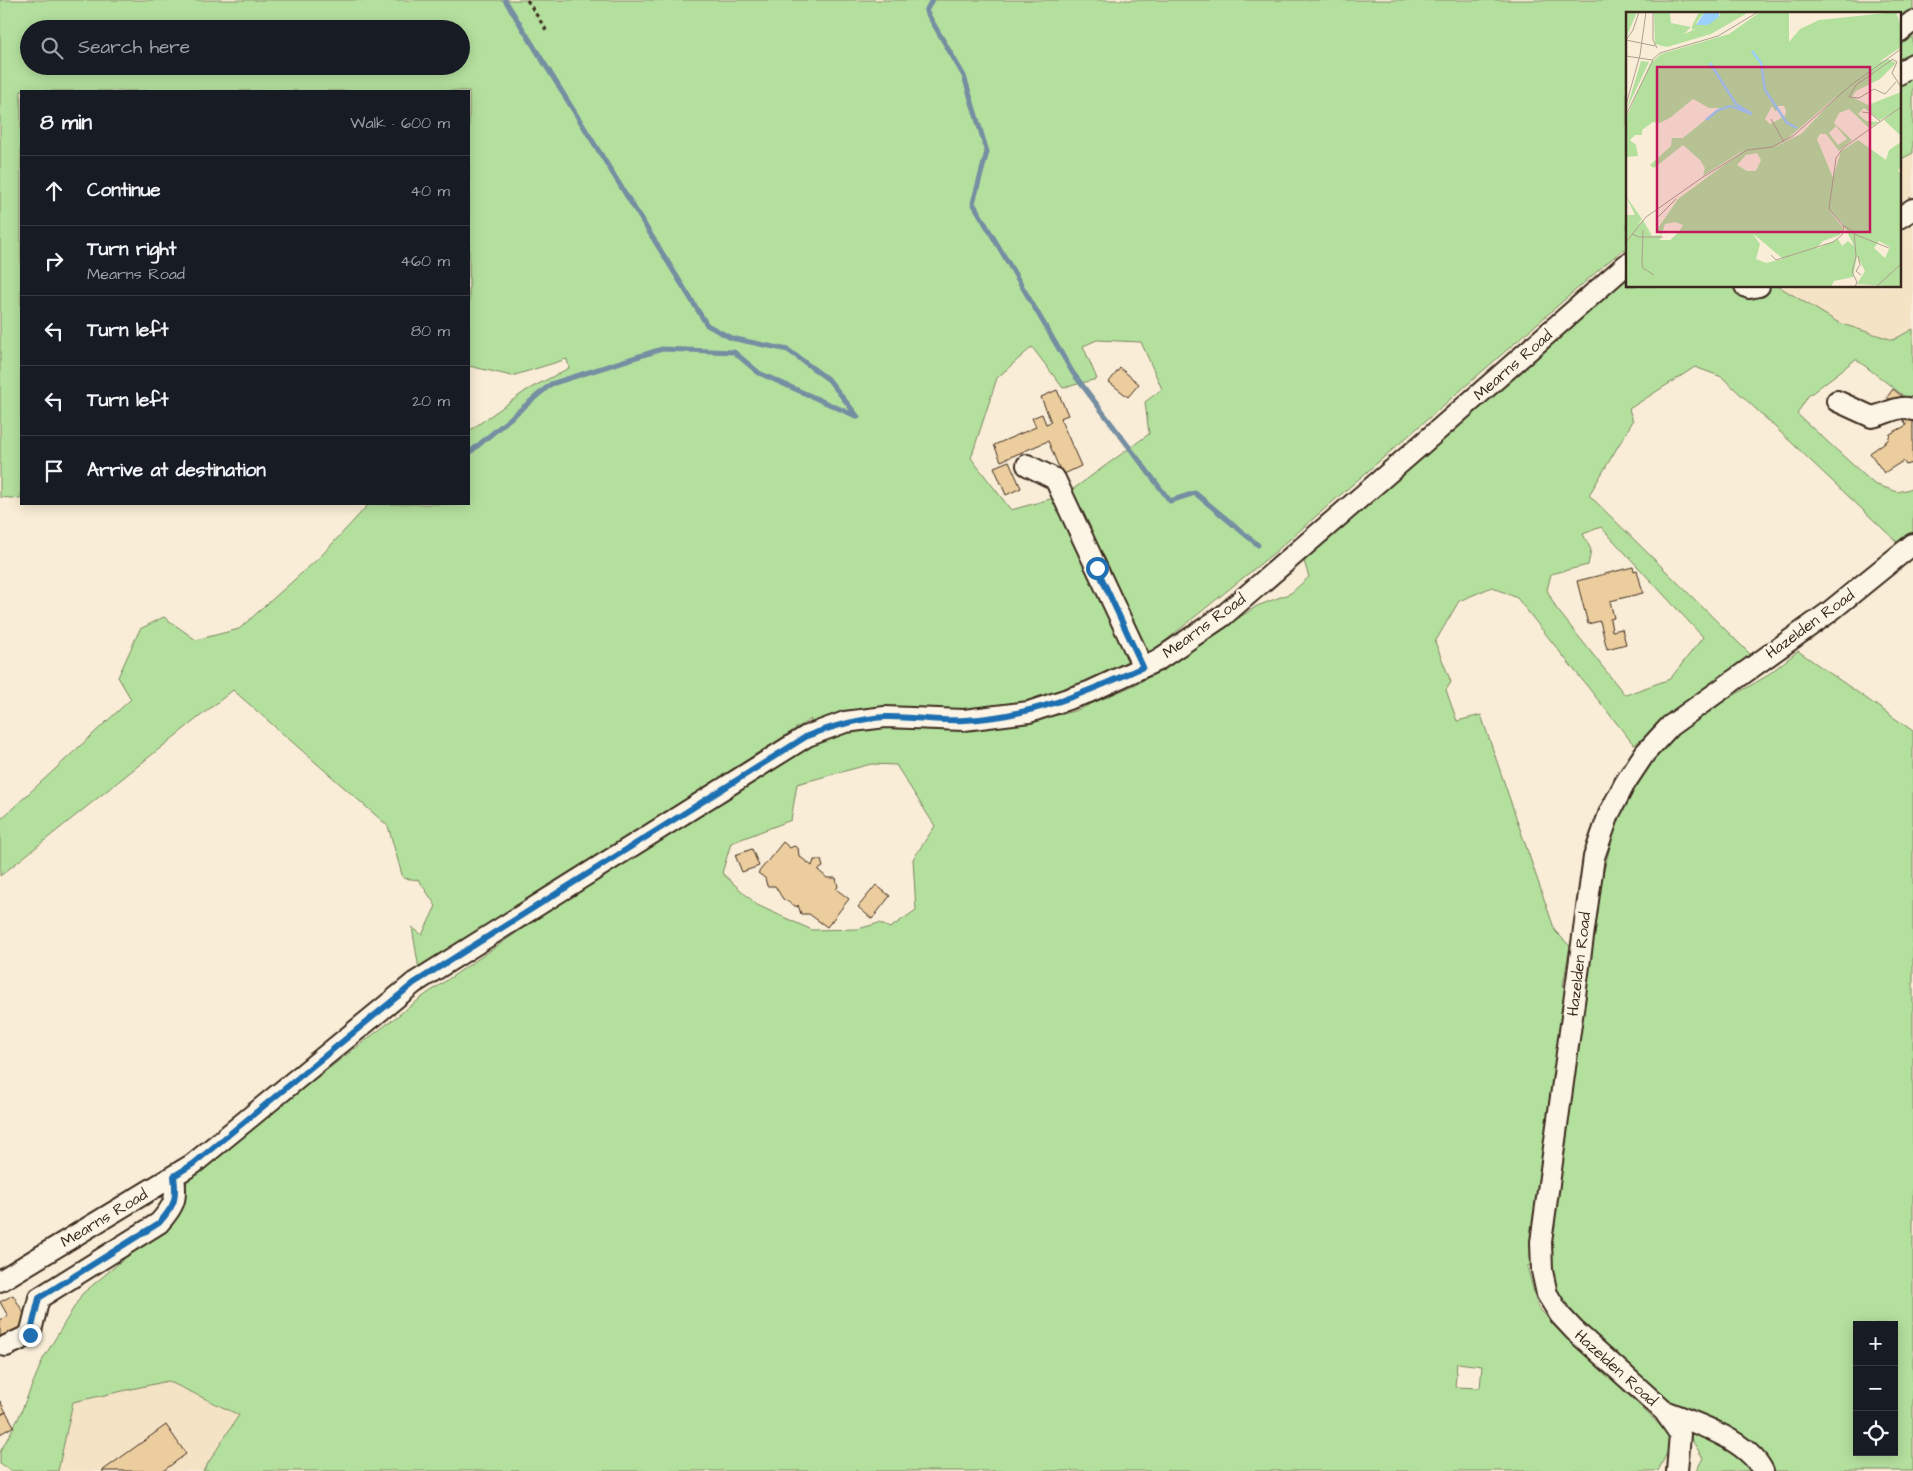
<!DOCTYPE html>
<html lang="en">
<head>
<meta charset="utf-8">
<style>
	body { margin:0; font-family:"Architects Daughter",sans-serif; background:#20242c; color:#f1f3f6 }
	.controls { position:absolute; right:15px; bottom:15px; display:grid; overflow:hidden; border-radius:0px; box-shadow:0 2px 12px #0003 }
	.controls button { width:45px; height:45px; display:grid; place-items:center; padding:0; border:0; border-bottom:1px solid #363941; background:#171b24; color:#f1f3f6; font:25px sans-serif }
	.stop { position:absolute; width:15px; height:15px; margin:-11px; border:4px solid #1f6fb2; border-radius:50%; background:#fff }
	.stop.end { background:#1f6fb2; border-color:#fff; box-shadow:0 1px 5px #0008 }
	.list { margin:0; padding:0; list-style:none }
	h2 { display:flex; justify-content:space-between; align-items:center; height:65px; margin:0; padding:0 20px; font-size:21px }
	h2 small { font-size:16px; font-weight:400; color:#9ea1a6 }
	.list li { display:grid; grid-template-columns:32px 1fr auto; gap:15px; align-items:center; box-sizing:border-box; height:70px; padding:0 20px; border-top:1px solid #363941 }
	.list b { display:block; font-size:19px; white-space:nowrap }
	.list p { margin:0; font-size:16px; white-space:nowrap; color:#9ea1a6 }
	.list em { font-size:16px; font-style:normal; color:#9ea1a6 }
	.icon { flex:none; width:28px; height:28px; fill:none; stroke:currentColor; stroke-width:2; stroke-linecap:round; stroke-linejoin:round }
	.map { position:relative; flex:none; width:1913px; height:1471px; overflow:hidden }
	.search { position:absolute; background:#171b24; box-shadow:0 2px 12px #0003; left:20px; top:20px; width:450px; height:55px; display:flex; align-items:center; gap:12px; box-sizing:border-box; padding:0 18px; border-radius:28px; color:#9ea1a6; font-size:19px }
	.panel { position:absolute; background:#171b24; box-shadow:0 2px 12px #0003; left:20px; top:90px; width:450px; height:415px; border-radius:0px }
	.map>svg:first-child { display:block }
	.built { fill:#f5e3c6 }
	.green { fill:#b4e09e; stroke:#78855e; fill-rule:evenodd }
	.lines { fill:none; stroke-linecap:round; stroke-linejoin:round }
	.stream { stroke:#748ea1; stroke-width:5 }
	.building { fill:#eccd9e; stroke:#3b2a1e }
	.minor-casing { stroke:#3b2a1e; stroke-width:24 }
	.path { stroke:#3b2a1e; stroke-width:3; stroke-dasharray:4 4; stroke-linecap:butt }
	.minor { stroke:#fcf5e5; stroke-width:20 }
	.route { stroke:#1f6fb2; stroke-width:6 }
	.labels { text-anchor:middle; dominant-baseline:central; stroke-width:5; stroke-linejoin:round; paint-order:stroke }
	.street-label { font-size:16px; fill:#3b2a1e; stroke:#fcf5e5 }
	.inset-river { fill:none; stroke:#9ad0f9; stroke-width:2.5 }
	.inset-road { fill:none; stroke:#ad9f8d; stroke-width:1 }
	.view { fill:#c2185b; fill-opacity:0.15; stroke:#c2185b; stroke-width:2.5 }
	.inset-edge { fill:none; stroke:#3b2a1e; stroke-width:2.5 }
</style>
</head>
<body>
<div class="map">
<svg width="1913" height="1471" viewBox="0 0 1913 1471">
	<rect width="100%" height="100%" fill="#f9edd7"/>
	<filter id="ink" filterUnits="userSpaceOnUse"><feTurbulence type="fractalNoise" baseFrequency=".02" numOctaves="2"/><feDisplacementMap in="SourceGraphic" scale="10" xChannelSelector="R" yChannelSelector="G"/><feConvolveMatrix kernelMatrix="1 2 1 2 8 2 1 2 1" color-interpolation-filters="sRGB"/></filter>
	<g filter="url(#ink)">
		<path class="built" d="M1913,153V329L1893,340L1839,323L1778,286H1899V160Z
			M168,1381L239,1415L203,1471H58L73,1402Z"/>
		<path class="green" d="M0,0H1913V153L1899,160V14H1627V254L1624,249L1609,261L1275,552L1154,650L1045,700L1025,722L1075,711L1139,683L1257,606L1291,593L1309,577L1303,558L1534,361L1627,277V286H1778L1839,323L1893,340L1913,329V403L1856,359L1808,396L1797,414L1874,484L1898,492L1913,488V535L1899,544L1722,377L1695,367L1629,409L1633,421L1589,495L1751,655L1634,745L1517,598L1492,587L1459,601L1435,642L1451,682L1446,690L1457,721L1481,715L1555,931L1570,946L1563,986L1585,994L1599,890L1618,816L1655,751L1703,707L1726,700L1765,677L1798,651L1913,731V1471H1696L1703,1458L1669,1403L1588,1337L1551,1293L1547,1266H1527L1538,1308L1670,1435V1447L1658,1471H203L239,1415L168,1381L73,1402L58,1471H11L0,1464V1452L18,1419L43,1359L82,1294L168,1222L183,1203L188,1176L425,995L625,859L804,748L811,719L419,969L412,927L422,935L436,906L419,880L403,878L388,826L233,690L0,876V820L131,699L118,677L140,629L164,617L196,640L239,629L321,556L369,504H469V431L527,390L569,368L567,359L512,376L469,366V91H21V499L0,497ZM29,29H461V66H29ZM1097,340L1141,342L1162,389L1145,402L1149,434L1065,495L1011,510L971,458L997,378L1032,347L1063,388L1097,379L1083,346ZM1601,527L1703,637L1670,679L1625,695L1556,608L1547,590L1551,574L1588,565L1591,550L1583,534ZM871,764L896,765L935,826L913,859L916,910L890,928L879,923L858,929L812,930L757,905L722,873L731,843L791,820L797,784ZM1857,1325H1894V1452H1857ZM1457,1363L1482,1366L1480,1388L1455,1387Z"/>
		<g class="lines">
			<path class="stream" d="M932,0L926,11L964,76L987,152L973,203L1073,373L1170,501L1195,493L1258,545
				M469,453L551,384L662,349L734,352L759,373L858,417L829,380L788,350L731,338L707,325L505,0"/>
		</g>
		<path class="building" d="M1120,368L1139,384L1128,397L1109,382Z
			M1893,389L1903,397L1897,405L1887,397Z
			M1057,390L1068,415L1060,418L1081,466L1062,475L1048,441L1001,461L994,445L1036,427L1032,418L1042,414L1046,424L1051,422L1041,397Z
			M1911,412L1913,415V463L1906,465L1903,461L1884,473L1870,453L1888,440L1890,434L1907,425L1902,418Z
			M1009,461L1021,488L1006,495L994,467Z
			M1633,567L1634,571L1637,570L1643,593L1610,601L1614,618L1610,619L1612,631L1622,629L1626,644L1607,649L1600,621L1588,624L1577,581Z
			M783,842L790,848L794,846L798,848L799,856L812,866L814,860H821L823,867L818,870L827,878H836L838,887L836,889L849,899L827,927L809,914H801L798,905L797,907L783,899L775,886H767L765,878L758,873Z
			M752,849L759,866L742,872L735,855Z
			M876,885L890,896L872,919L858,907Z
			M13,1295L29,1322L0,1339V1320L8,1316L0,1302Z
			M0,1401L6,1412L0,1415Z
			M6,1412L14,1426L0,1434V1415Z
			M166,1425L186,1454L163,1471H102Z"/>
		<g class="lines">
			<defs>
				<path id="minor" d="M1899,32L1913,21
					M1899,74L1913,64
					M1899,218L1913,209
					M1745,286L1749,288L1759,286
					M1837,401L1872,417C1884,415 1902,403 1913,410
					M1027,465L1055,479L1143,667
					M0,1281L193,1164L414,983L807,736L845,722L885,717L964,720L1029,712L1089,692L1158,660L1223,616L1421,445L1627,264
					M6,1346L30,1335L39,1298L159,1223C175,1205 177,1199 174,1176
					M1664,1411C1694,1422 1748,1440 1763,1471
					M1677,1471L1680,1434L1664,1411L1574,1330L1560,1315L1547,1294L1542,1271L1541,1242L1594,857L1609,814L1625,783L1645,753L1670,726L1828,613L1913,544"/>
			</defs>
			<use href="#minor" class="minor-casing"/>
			<path class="path" d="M527,0L548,33"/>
			<use href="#minor" class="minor"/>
		</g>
	</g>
	<g class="lines" filter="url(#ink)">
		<path class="route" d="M30,1335L39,1298L159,1223C175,1205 177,1199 174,1176L193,1164L414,983L807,736C833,726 857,719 885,717C911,716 938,722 965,720C1029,717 1086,693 1143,667L1097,568"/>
	</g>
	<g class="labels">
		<g class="street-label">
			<text transform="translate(1513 365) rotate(-41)">Mearns Road</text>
			<text transform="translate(1810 624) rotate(-36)">Hazelden Road</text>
			<text transform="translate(1204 626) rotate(-36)">Mearns Road</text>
			<text transform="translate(1579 964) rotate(-83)">Hazelden Road</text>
			<text transform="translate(104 1218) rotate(-31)">Mearns Road</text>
			<text transform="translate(1616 1368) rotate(42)">Hazelden Road</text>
		</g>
	</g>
	<g transform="translate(1626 12)">
		<rect width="275" height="275" fill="#f9edd7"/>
		<path d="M0,0H11L0,26ZM28,0H44L45,11L65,15L58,22L70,17L66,18V14L73,0H79L70,11L78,13L94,3L93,0H123L85,22L41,35L29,32ZM134,0H163V30L174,17L193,8L270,0L275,14V35L253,50L262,47L270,51L254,67L230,79L226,85L242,93L275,80V124L258,108L267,101L254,108L238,96L232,102L240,109L253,110L243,116L223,97L213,101L208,111L226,128L213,139L200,122H194L191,127L207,166L215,139L232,128L260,148L263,138L275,130V152L272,159L275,162V275L231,272L239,259L231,244L227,265L208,269L205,275H0V203H9L0,184L16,207L12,213L17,208L26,224L36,223L30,219L52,187L121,136L77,164L79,156L74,148L57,133L28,156L24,153L45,134L46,126H57L94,96H83L67,87L45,105L34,111L27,110L16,118V123H9L4,128L10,133L12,144L0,145V106L24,52L35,42L103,22ZM212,83L175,122L146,136L160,128ZM146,94L149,99L153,98L152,94H158L160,99L159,104L144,112L139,107ZM210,114L221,127L212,133L203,121ZM131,141L135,148L130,159H121L111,153L120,143ZM202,197L217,212L228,234L222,229L216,234L212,227L190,237L197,229L214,223L217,216ZM49,210L57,213L53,220L44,228H34L39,212ZM127,222L137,230L157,247L140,251L130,247L134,232ZM253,229L264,235L259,246L248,236ZM15,49L23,50L0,99Z" fill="#b4e09e" fill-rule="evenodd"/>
		<path d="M79,0H93V5L82,13H70Z" fill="#9ad0f9"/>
		<path class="inset-river" d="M126,39L135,51L139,78L161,111L171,116M80,108L92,98L105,94L126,102L110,92L84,51"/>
		<path class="inset-road" d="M27,0V28L31,36M0,28L7,18L13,0M0,28L29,34M0,44L26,48L34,41L92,24L132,0M266,47L271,50L266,61L275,75M267,47L230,73L223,85L233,86L248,77L259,82L270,70M0,93L14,43L20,0M236,100L244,101L254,109M0,103L27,48M145,107L158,130M31,206L50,187M216,213L228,220L230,244L226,260L231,270L229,275M17,218L16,251L17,256L28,263M6,222L13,225H37M228,222L263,236M0,230L20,205L77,165L121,138L146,135L167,124L225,73L275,37M145,243L150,248L207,230L216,223L218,215L203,197L210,146L217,136L275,95M232,244L234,253L230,259L235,263M250,275L275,252"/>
		<path class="view" d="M31,55H244V220H31Z"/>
		<rect width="275" height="275" class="inset-edge"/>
	</g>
</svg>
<div class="controls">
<button>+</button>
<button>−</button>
<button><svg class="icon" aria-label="locate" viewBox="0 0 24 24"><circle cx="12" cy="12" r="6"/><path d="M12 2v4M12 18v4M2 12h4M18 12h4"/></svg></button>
</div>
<div class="stop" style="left:1097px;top:568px"></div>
<div class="stop end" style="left:30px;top:1335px"></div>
<div class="search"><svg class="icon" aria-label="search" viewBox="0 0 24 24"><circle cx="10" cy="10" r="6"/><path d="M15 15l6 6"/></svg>Search here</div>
<section class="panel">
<h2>8 min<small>Walk · 600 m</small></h2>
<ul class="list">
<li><svg class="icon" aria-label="ahead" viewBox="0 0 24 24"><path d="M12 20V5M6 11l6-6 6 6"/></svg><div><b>Continue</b></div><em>40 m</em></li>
<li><svg class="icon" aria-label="right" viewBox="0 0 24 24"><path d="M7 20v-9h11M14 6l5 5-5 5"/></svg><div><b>Turn right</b><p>Mearns Road</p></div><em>460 m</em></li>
<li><svg class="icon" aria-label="left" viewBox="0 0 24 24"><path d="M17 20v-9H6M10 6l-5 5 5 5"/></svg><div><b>Turn left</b></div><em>80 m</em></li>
<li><svg class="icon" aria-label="left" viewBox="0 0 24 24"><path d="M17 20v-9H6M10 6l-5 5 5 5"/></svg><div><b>Turn left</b></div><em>20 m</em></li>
<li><svg class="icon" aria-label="arrive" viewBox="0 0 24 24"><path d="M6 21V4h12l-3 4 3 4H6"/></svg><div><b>Arrive at destination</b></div></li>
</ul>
</section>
</div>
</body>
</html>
